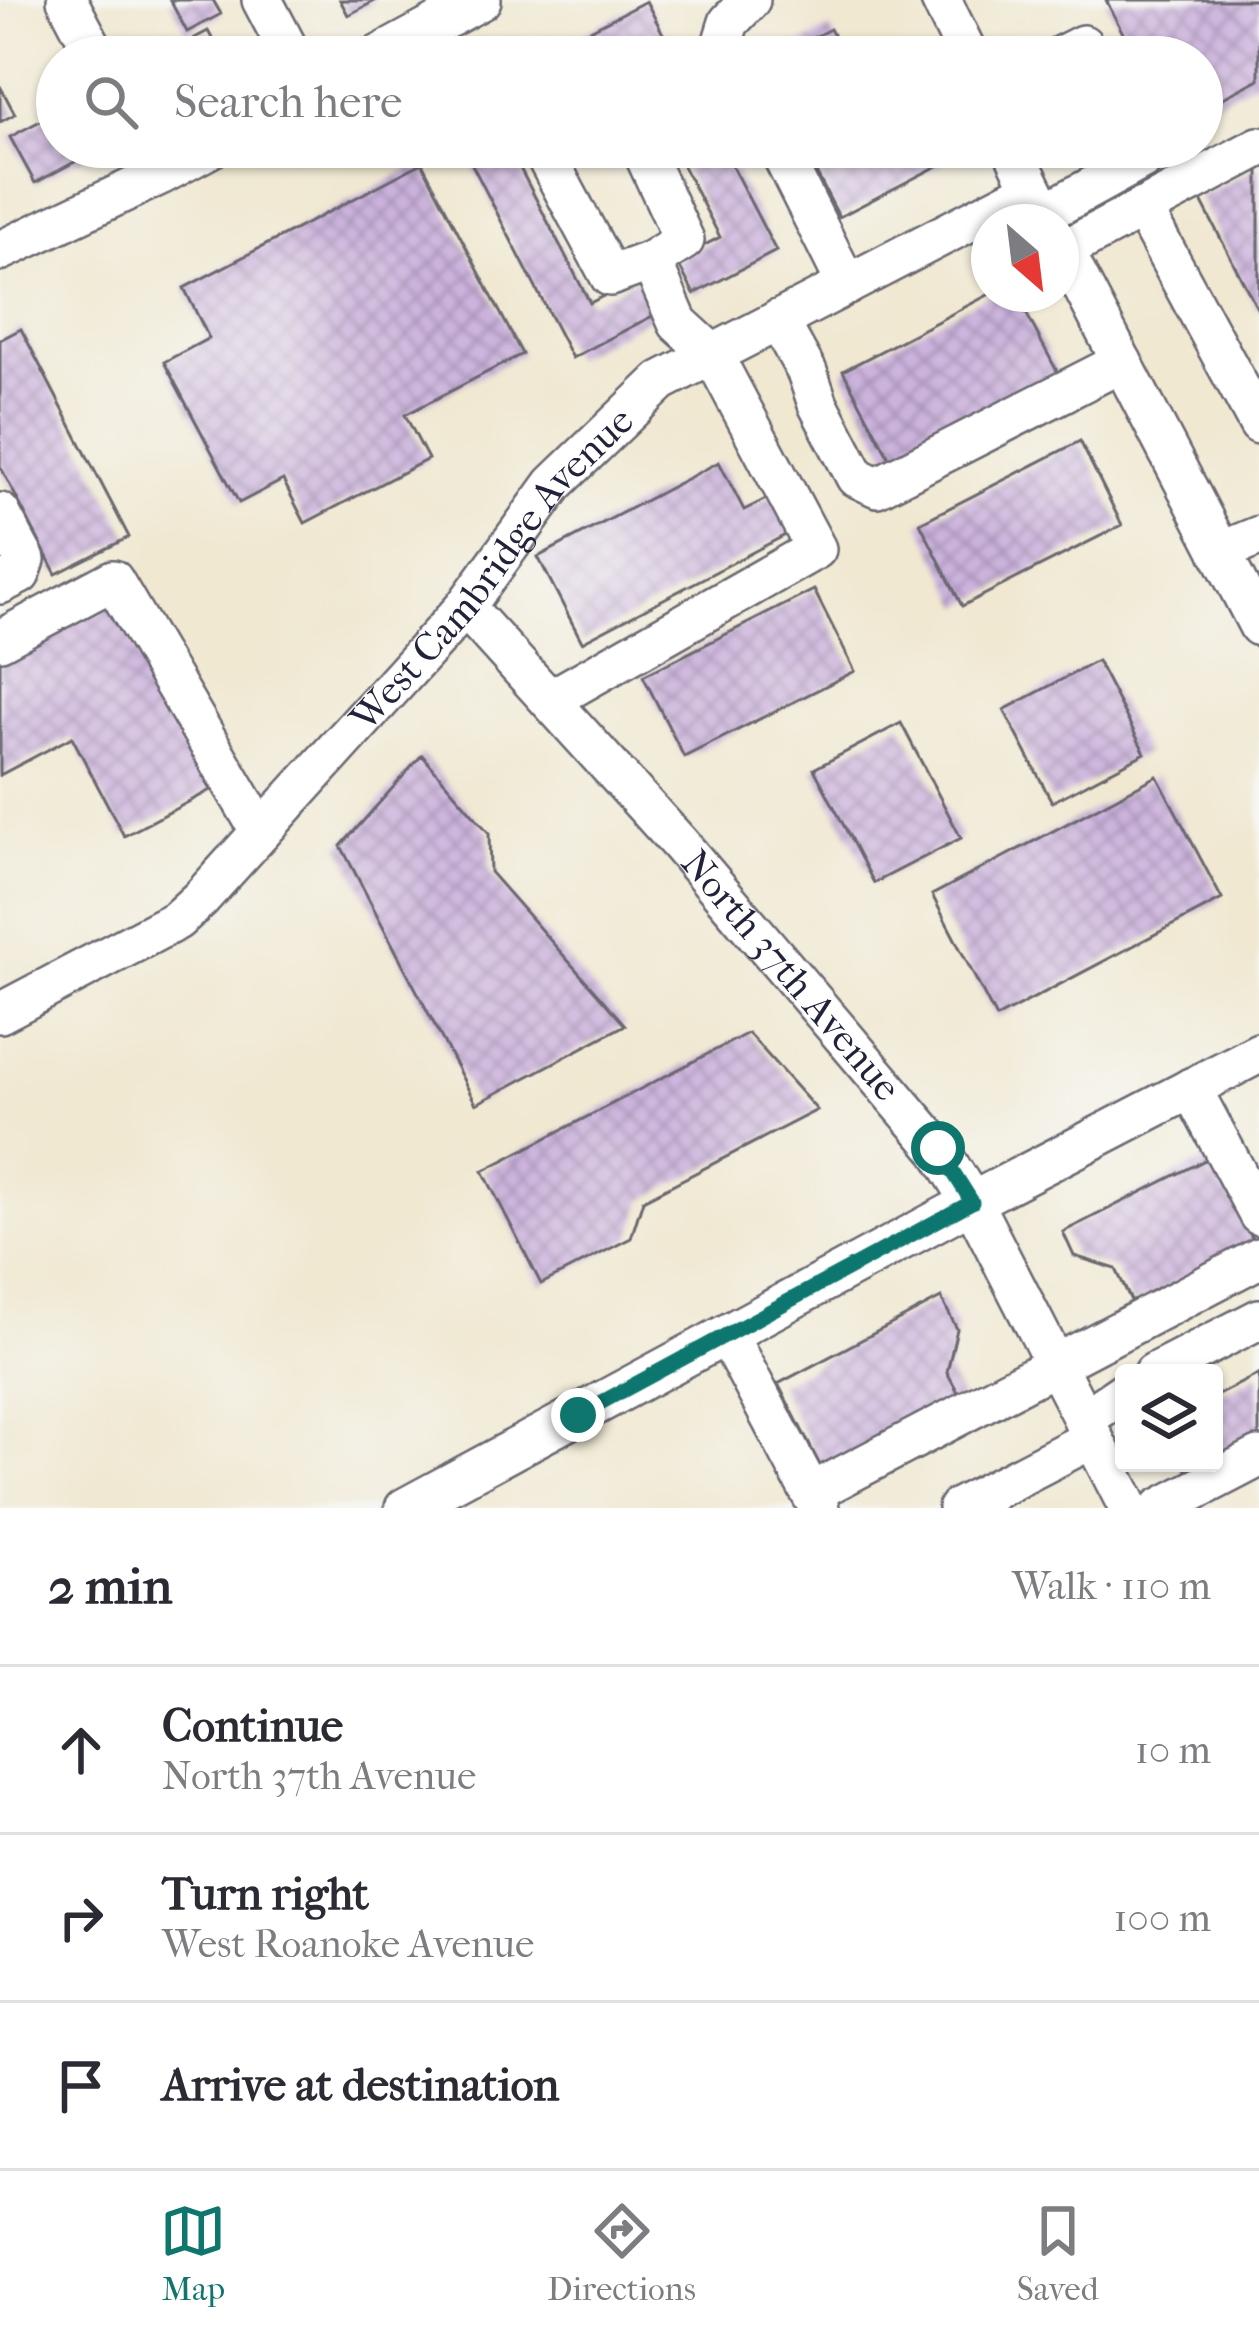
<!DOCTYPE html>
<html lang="en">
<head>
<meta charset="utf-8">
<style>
	body { margin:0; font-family:"IM FELL French Canon",serif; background:#f2f2f3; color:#2b2b33 }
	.controls { position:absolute; right:36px; bottom:36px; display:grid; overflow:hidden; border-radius:12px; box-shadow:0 3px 9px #0004 }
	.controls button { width:108px; height:108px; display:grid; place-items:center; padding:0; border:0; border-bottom:3px solid #e1e1e2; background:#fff; color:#2b2b33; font:60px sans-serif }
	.compass { position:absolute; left:971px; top:204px; width:108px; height:108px; border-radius:50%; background:#fff; box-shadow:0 3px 9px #0004; rotate:152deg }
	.stop { position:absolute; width:36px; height:36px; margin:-27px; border:9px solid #0f766e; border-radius:50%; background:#fff }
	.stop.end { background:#0f766e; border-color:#fff; box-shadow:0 3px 12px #0008 }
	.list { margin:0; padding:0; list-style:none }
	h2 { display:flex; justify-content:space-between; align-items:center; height:156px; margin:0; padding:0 48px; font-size:51px }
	h2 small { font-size:39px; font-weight:400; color:#7c7c81 }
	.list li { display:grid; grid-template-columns:78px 1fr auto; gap:36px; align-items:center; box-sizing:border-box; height:168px; padding:0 48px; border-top:3px solid #e1e1e2 }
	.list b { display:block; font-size:45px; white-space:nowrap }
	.list p { margin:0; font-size:39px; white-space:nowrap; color:#7c7c81 }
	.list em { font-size:39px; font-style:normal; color:#7c7c81 }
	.icon { flex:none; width:66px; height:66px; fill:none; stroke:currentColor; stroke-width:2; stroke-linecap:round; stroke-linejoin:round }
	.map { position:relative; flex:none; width:1259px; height:1508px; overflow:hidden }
	.search { position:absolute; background:#fff; box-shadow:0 3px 9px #0004; left:36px; right:36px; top:36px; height:132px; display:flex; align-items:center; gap:30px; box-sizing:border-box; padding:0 42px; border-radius:66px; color:#7c7c81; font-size:45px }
	.sheet { height:660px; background:#fff }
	nav { display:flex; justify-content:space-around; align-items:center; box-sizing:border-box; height:168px; border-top:3px solid #e1e1e2; background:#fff; font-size:33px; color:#7c7c81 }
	nav a { display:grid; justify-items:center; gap:6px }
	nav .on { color:#0f766e }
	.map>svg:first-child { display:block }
	.building { fill:url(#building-cross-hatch) }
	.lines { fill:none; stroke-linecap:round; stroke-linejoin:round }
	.minor-casing { stroke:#6a6770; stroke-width:44 }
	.minor { stroke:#fff; stroke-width:39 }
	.route { stroke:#0f766e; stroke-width:15 }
	.labels { text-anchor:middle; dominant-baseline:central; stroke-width:9; stroke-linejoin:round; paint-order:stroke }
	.street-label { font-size:39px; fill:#22223b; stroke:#f6f6f2 }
</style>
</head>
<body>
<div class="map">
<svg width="1259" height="1508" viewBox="0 0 1259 1508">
	<defs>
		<pattern id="building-cross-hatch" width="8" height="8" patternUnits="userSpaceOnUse" patternTransform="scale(3)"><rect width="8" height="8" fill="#ccb3dd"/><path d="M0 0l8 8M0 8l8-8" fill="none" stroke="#a591b4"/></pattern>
	</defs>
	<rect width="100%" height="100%" fill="#f6f6f2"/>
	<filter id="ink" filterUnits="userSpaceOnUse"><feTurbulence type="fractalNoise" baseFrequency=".00833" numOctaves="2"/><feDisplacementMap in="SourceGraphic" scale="24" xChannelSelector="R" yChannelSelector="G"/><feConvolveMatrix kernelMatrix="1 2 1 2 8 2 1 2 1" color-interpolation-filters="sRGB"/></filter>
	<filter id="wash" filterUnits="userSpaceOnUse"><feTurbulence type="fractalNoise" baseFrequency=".004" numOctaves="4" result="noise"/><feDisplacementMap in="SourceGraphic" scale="48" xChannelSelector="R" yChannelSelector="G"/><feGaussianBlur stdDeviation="2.7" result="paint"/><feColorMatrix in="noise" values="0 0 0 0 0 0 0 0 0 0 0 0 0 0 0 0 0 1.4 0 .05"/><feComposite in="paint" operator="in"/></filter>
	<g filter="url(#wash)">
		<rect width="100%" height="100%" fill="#f0e8d1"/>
		<g id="blocks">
			<path class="building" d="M170,0H213L221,14L187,32Z
				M340,0H377L348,15Z
				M1106,0H1259V79L1202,109V57H1135Z
				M646,1L675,57H626L622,51L610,57H538Z
				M830,29L845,57H776Z
				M208,31L222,57H159Z
				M0,86L15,114L0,122Z
				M57,112V147H81L86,156L35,183L10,137Z
				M463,147H509L590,303L638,278L656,314L572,358Z
				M673,147H722L776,251L694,294L676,260L720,237Z
				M803,147H935L943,163L839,217Z
				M422,163L522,354L405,415L428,459L305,523L283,480L239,503L164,362L209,338L184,288Z
				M1259,167V312L1199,197Z
				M990,294H1016L1058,373L891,461L843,371Z
				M21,329L129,537L56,574L0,466V340Z
				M1080,441L1122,525L962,606L920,523Z
				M719,462L744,510L772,496L791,532L582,642L538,557Z
				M814,590L855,671L684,757L643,676Z
				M111,600L211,790L124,836L72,737L0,775V658Z
				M1097,661L1145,753L1052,802L1004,710Z
				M901,723L961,838L874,883L814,769Z
				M422,755L489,833L490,872L625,1025L476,1104L341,846Z
				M1157,776L1222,899L996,1018L932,895Z
				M748,1033L817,1110L643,1200L631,1238L541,1284L483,1171Z
				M1211,1157L1254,1242L1133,1305L1116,1269L1074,1256L1063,1232Z
				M941,1298L957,1329L947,1372L961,1398L823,1471L778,1384Z
				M1259,1374V1441L1190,1477L1183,1463H1214V1397Z"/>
		</g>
	</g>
	<g filter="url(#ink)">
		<use href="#blocks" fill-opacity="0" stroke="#6a6770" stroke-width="3"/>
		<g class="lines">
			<defs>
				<g id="minor">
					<path d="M67,0L97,57"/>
					<path d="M262,0L292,57"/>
					<path d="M941,0L969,57"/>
					<path d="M376,57L481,0"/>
					<path d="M733,57L724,38L729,22L750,0"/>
					<path d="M1059,57L1083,45L1089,57"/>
					<path d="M541,147L610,276L651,261L684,240L641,147"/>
					<path d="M778,147L847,285"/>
					<path d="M1012,147L1044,212"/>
					<path d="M1142,208L1259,424"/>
					<path d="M1045,213L1143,159L1137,147"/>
					<path d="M1061,245L1259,626"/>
					<path d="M1064,250L1259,147"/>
					<path d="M0,251L160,175L212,147"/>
					<path d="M778,320L807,372L818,404L856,477L877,487L1122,362"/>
					<path d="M0,513L25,560L20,574L0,584"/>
					<path d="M1220,552L1259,536"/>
					<path id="s1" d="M465,607L679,843L938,1148L972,1202L1129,1508"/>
					<path d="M0,640L113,580L261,832"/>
					<path d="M550,700L816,549L713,355L678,323L651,261"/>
					<path id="s2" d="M0,1013L177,920L201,898L465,607L554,484L661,381L1032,189"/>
					<path d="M1191,1088L1259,1215"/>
					<path d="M727,1335L819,1508"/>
					<path d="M1154,1373L1259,1319"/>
					<path d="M1083,1420L1124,1392"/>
					<path d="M811,1493L1259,1258"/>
					<path d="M405,1508L972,1202L1259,1053"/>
					<path d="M958,1508L1093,1438"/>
					<path d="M1161,1508L1259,1457"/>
				</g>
			</defs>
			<use href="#minor" class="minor-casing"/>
			<use href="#minor" class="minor"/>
		</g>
	</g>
	<g class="lines" filter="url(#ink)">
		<path class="route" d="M578,1415L972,1202L938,1148"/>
	</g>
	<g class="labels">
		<g class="street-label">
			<text stroke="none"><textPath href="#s2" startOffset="672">West Cambridge Avenue</textPath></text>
			<text stroke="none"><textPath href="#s1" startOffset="492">North 37th Avenue</textPath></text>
		</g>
	</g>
</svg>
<div class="controls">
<button><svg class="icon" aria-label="layers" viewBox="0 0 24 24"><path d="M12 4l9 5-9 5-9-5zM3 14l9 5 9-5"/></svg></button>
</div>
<svg class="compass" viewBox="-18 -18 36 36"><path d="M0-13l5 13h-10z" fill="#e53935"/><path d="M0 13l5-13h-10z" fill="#7c7c81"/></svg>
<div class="stop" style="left:938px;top:1148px"></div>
<div class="stop end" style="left:578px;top:1415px"></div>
<div class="search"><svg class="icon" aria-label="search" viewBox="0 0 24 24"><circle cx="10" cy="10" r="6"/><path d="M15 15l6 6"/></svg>Search here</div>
</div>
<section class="sheet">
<h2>2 min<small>Walk · 110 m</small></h2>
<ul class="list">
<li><svg class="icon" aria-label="ahead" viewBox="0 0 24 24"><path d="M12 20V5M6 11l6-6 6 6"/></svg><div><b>Continue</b><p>North 37th Avenue</p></div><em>10 m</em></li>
<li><svg class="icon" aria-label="right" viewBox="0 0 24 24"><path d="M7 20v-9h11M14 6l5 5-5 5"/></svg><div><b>Turn right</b><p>West Roanoke Avenue</p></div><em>100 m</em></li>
<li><svg class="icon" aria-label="arrive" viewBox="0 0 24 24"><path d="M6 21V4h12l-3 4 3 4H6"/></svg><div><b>Arrive at destination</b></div></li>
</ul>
</section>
<nav>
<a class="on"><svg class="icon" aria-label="map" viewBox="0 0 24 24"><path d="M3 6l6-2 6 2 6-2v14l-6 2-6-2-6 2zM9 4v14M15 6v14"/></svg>Map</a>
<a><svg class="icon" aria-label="directions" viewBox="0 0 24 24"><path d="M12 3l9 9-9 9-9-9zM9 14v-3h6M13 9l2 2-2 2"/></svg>Directions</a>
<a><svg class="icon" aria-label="saved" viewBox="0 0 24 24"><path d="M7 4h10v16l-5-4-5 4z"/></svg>Saved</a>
</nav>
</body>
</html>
